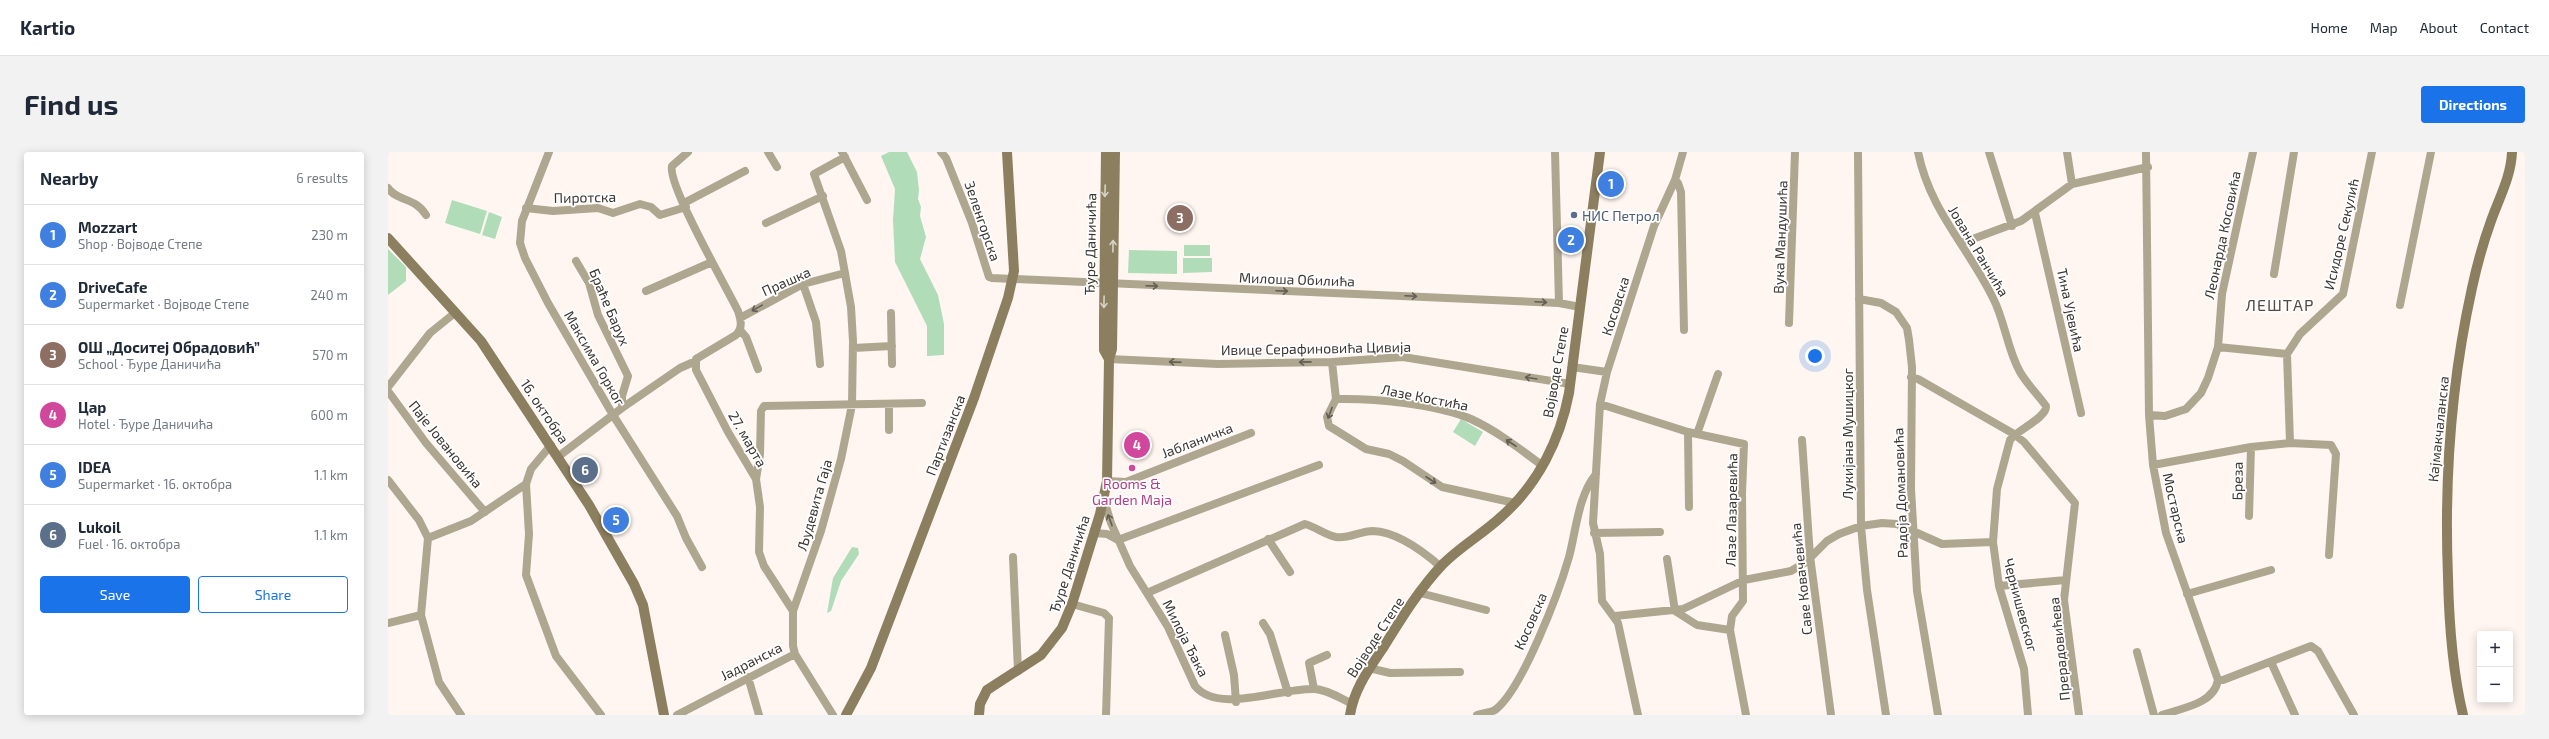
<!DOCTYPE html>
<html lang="en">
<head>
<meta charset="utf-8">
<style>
	body { margin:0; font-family:"Exo 2",sans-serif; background:#f2f2f3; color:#1f2937 }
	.controls { position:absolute; right:12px; bottom:12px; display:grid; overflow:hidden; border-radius:4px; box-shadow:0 2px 10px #0003 }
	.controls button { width:36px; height:36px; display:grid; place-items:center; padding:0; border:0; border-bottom:1px solid #e0e1e3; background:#fff; color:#1f2937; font:20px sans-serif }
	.you { position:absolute; left:1427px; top:204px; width:14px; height:14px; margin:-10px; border:3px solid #fff; border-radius:50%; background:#1a73e8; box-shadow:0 0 0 6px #1a73e833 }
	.badge { display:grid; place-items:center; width:26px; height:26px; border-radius:50%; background:#1a73e8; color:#fff; font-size:13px; font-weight:700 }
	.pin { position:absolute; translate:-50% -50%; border:2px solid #fff; box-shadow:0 1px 4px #0006 }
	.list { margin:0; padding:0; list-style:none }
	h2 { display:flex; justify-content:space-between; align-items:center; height:52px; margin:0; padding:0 16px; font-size:17px }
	h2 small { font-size:13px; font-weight:400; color:#747a83 }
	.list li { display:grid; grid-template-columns:26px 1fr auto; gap:12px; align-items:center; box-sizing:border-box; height:60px; padding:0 16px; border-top:1px solid #e0e1e3 }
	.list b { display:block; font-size:15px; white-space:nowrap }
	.list p { margin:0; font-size:13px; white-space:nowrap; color:#747a83 }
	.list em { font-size:13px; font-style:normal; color:#747a83 }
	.actions { display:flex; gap:8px; padding:12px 16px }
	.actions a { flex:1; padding:9px 0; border:1px solid #1a73e8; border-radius:4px; text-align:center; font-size:14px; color:#1a73e8 }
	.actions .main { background:#1a73e8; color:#fff }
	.map { position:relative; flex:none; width:2137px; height:563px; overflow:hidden; border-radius:4px }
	header { display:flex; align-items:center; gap:24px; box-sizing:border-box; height:56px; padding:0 20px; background:#fff; border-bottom:1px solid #e0e1e3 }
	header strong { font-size:19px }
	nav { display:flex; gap:22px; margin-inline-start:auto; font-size:14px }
	.intro { display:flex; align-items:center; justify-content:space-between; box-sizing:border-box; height:96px; padding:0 24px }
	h1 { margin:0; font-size:28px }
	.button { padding:10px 18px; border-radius:4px; background:#1a73e8; color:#fff; font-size:14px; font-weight:700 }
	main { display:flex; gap:24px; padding:0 24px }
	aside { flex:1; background:#fff; border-radius:4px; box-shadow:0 2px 10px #0003 }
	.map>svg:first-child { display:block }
	.green { fill:#b0dcb8 }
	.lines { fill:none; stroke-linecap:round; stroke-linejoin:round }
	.street { stroke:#afa690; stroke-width:8 }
	.secondary { stroke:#8c7f5f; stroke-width:10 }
	.oneway { stroke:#d7d2c7 }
	.oneway2 { stroke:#645d54 }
	.service-dot { fill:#5c6f8a; stroke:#fff; stroke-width:1.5 }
	.hotel-dot { fill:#d1479c; stroke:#fff; stroke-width:1.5 }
	.labels { text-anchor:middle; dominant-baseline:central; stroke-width:3.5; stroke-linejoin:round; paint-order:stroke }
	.street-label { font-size:14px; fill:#3c3633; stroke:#fff }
	.service-label { font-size:14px; fill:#4e5e75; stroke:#fff; text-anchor:start }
	.hotel-label { font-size:14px; fill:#b23c85; stroke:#fff }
	.quarter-label { font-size:16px; letter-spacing:1px; fill:#554942; stroke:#fff }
</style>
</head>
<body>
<header>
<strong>Kartio</strong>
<nav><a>Home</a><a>Map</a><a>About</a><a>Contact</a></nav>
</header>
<div class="intro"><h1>Find us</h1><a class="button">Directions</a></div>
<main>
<aside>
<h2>Nearby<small>6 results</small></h2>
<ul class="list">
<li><span class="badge" style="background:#3f7fe0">1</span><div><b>Mozzart</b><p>Shop · Војводе Степе</p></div><em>230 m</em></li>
<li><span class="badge" style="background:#3f7fe0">2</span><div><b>DriveCafe</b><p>Supermarket · Војводе Степе</p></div><em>240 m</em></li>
<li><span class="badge" style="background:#8d6e63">3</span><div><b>ОШ „Доситеј Обрадовић”</b><p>School · Ђуре Даничића</p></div><em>570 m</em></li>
<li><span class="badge" style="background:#d1479c">4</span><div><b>Цар</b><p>Hotel · Ђуре Даничића</p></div><em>600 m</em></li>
<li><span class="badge" style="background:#3f7fe0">5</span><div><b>IDEA</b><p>Supermarket · 16. октобра</p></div><em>1.1 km</em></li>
<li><span class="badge" style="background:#5c6f8a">6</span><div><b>Lukoil</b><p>Fuel · 16. октобра</p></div><em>1.1 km</em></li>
</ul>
<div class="actions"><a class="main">Save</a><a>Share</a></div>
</aside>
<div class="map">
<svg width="2137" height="563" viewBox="0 0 2137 563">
	<rect width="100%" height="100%" fill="#fff6f1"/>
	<path class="green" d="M501,0H519L529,20L531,38L530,47L533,55L532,64L538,85L532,107L550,143L556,172V203L539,204V174L507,110L505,68L507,37L493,4Z
		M64,48L99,59L92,82L57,71Z
		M101,60L114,65L107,87L94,83Z
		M796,93H822V104H796Z
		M0,97L18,115V129L0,143Z
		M741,98L789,99V122L740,121Z
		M795,106H824V120L795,121Z
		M1073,267L1095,280L1087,294L1065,280Z
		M464,395L470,396L471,402L453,429L443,459L439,461L445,426Z"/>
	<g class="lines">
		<path class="street" d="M161,0L134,69L132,91L137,106L160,151L225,263L289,364L298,386L314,415
			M300,0L284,14C279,32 339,136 350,159C353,168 355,176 348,183L308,207V218L340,280L368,327L372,355L371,400L376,414L405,459V494L407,502
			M380,0L389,15
			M454,0L479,48
			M553,0L558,6L584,71L601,125L604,126L1171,151L1192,155
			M1167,0L1171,151
			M1470,0L1473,374L1479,438L1498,563
			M1530,0C1542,59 1579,93 1605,146C1617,169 1619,197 1632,220C1639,232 1650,243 1658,254C1659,266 1629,278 1622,288L1609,337L1605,390L1611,434L1636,517L1640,563
			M1601,0L1624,74
			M1679,0L1684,32
			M1758,0L1761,263L1765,313L1778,381L1830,528
			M1287,28L1290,31L1293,40L1296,178
			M0,36C10,50 27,45 38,63
			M296,51L357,19
			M138,56L165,59L210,56L225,61L252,52L263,55L272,63L298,55
			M1647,61L1693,261
			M378,71L435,44
			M1574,91L1633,69L1684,32L1760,15
			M188,109L201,131L210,163L240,224L234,244V256
			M1886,122L1906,0
			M415,132L428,170L432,212
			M258,139L324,110
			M1471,147L1493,151L1508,160L1519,176L1521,188L1524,215L1523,337L1529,439L1550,563
			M2012,153L2043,0
			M503,161L504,212
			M352,166L415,132L457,121
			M1401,171L1407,0
			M352,178L358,185L370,217
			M1830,195L1899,202
			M465,196L504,194
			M721,207L830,212L944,210L1015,205L1182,232
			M944,210L948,247L939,265L941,274L978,297L1001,302L1015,309L1054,335L1127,351
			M1184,215L1219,220
			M1523,225L1530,227L1626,282L1636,290L1687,351L1676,448L1691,563
			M0,235L42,181L68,160
			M0,239L38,291L97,360
			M948,247C986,246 1048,252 1083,267C1109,279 1132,297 1155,314
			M1212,252L1300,280L1356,292L1354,341L1355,449L1344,464L1342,478L1358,563
			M1761,263L1777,264L1798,257L1813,241L1820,226L1830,195L1834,142L1865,0
			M501,278V252
			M1300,280L1301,355
			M1309,282L1330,222
			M1414,288L1422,404L1443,563
			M1902,291L1899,202L1912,182L1955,142L1984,0
			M163,293L143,317L138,332L141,382L138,423L168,504L213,563
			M171,304L234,256L292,216L308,209
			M1765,313L1863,295L1902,291L1943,293L1948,302L1941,403
			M368,327L372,302L373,259L376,254L534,251
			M0,328L31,368L40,386L33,463L51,530L73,563
			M719,329L738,330L863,281
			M716,348L723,371L742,414L780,475L807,534C831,563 893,535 927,537C939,538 953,546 964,552
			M1861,364L1863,295
			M706,381L719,382L730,388
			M1206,381L1272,380
			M40,386L83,369L138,332
			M880,387L902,420
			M730,388L931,313
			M625,405L630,519
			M1279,407L1287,459L1309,473L1342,478
			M1611,434L1678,428
			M759,441L917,372C928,375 937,383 948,385C961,387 972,379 985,379C1009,380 1036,400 1053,415
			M1032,441L1098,458
			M1799,442L1883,418
			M684,452L716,461L721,466L718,563
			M405,459L433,379L453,307L464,253L465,189L463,155L453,99L426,22L457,5
			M1227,464L1295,457L1356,428L1403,419L1418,410L1439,389L1451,382L1473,374L1494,371L1509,372L1554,392L1605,390
			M0,471L33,463
			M875,471L882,482L900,541
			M837,483L846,523L848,550
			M1749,500L1766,563
			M1883,510L1907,563
			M981,516L1002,521L1072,520
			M360,525L371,563
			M1830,528H1835L1923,494L1930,499L1966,563
			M926,537L921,511L939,503
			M289,563L407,502L445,563
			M1089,563C1095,561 1102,561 1107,558C1134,538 1171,440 1181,405C1188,379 1190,344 1208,322
			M1250,563L1230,471L1214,449L1212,402L1205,371L1212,252L1219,220L1266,74L1287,28L1295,0
			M1774,563C1794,556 1826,552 1830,528"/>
		<path class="secondary" d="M718,0L716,167V198L721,207
			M0,86L93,189L201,353L246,432L255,453L276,563
			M458,563L483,516L586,246L620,146L626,119L619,0
			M591,563L592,552L599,538L653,503L674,476L684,452L712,362L719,329L721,207L724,197L727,0
			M962,563C966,537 981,517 995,496C1013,467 1032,436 1055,412C1073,394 1096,381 1114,364C1150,332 1172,288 1181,241L1212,0
			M2075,563C2064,517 2061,472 2060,425C2056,327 2063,231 2084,136C2089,113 2095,91 2103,69C2111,46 2123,25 2124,0"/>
	</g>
	<defs><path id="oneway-shaft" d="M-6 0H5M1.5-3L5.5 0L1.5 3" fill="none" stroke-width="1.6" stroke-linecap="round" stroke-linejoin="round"/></defs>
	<g class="oneway">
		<use href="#oneway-shaft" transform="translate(717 39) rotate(92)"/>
		<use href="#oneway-shaft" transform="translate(725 94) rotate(-89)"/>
		<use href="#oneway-shaft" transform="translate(716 150) rotate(91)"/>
	</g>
	<g class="oneway2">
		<use href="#oneway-shaft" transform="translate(764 134) rotate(2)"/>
		<use href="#oneway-shaft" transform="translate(894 139) rotate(2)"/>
		<use href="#oneway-shaft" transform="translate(1023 144) rotate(3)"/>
		<use href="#oneway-shaft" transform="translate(1153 150) rotate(3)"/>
		<use href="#oneway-shaft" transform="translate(369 156) rotate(151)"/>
		<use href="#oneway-shaft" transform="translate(787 210) rotate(-178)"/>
		<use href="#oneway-shaft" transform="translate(917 210) rotate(179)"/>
		<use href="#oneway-shaft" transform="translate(1143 226) rotate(-171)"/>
		<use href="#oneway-shaft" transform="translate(942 261) rotate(111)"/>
		<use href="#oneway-shaft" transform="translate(1123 291) rotate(-147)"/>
		<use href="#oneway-shaft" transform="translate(1043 328) rotate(33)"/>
		<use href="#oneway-shaft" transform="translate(722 368) rotate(-110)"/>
	</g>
	<circle class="service-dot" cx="1186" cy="63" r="4"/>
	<circle class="hotel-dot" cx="744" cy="316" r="4"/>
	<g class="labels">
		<g class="street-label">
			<text transform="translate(197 45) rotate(-1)">Пиротска</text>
			<text transform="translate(595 69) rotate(71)">Зеленгорска</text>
			<text transform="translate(1953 82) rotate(-77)">Исидоре Секулић</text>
			<text transform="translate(1834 83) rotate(-78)">Леонарда Косовића</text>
			<text transform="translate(1392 85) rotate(-88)">Вука Мандушића</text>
			<text transform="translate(702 92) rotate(-89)">Ђуре Даничића</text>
			<text transform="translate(1591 99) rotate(59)">Јована Ранчића</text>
			<text transform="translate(909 127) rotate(2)">Милоша Обилића</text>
			<text transform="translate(398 129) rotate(-24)">Прашка</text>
			<text transform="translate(1227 154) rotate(-72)">Косовска</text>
			<text transform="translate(222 155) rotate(67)">Браће Барух</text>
			<text transform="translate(1683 158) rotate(78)">Тина Ујевића</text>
			<text transform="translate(928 196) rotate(-1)">Ивице Серафиновића Цивија</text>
			<text transform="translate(207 206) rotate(60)">Максима Горког</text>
			<text transform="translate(1167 220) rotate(-80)">Војводе Степе</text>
			<text transform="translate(1037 245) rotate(11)">Лазе Костића</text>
			<text transform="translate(157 259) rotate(56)">16. октобра</text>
			<text transform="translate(2050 277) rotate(-84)">Кајмакчаланска</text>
			<text transform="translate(1459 282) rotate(-90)">Лукијана Мушицког</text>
			<text transform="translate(557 283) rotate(-69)">Партизанска</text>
			<text transform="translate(360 287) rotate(60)">27. марта</text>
			<text transform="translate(809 288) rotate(-21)">Јабланичка</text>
			<text transform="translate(58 292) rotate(51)">Паје Јовановића</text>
			<text transform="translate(1849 329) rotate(-89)">Бреза</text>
			<text transform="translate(1512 341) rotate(-92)">Радоја Домановића</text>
			<text transform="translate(426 353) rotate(-74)">Људевита Гаја</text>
			<text transform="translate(1788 356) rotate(77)">Мостарска</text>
			<text transform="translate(1343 358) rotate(-89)">Лазе Лазаревића</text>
			<text transform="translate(681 412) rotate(-72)">Ђуре Даничића</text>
			<text transform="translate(1413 427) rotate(-96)">Саве Ковачевића</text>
			<text transform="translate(1633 453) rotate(75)">Чернишевског</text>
			<text transform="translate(1142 469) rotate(-66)">Косовска</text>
			<text transform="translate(987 485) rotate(-57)">Војводе Степе</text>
			<text transform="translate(798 486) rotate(63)">Милоја Ђака</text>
			<text transform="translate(1671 497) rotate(-96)">Прерадовићева</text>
			<text transform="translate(363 509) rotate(-27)">Јадранска</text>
		</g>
		<g class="service-label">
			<text x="1194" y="63">НИС Петрол</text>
		</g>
		<g class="hotel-label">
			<text x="744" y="331">Rooms &amp;<tspan x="744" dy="16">Garden Maja</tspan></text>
		</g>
		<g class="quarter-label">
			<text x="1892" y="152">ЛЕШТАР</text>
		</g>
	</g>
</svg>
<div class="controls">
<button>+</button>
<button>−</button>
</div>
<div class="you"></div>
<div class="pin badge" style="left:1223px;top:32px;background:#3f7fe0">1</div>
<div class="pin badge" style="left:1183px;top:88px;background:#3f7fe0">2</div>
<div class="pin badge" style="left:792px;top:66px;background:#8d6e63">3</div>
<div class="pin badge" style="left:749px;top:293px;background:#d1479c">4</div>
<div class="pin badge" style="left:228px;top:368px;background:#3f7fe0">5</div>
<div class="pin badge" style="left:197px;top:318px;background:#5c6f8a">6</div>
</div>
</main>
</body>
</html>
